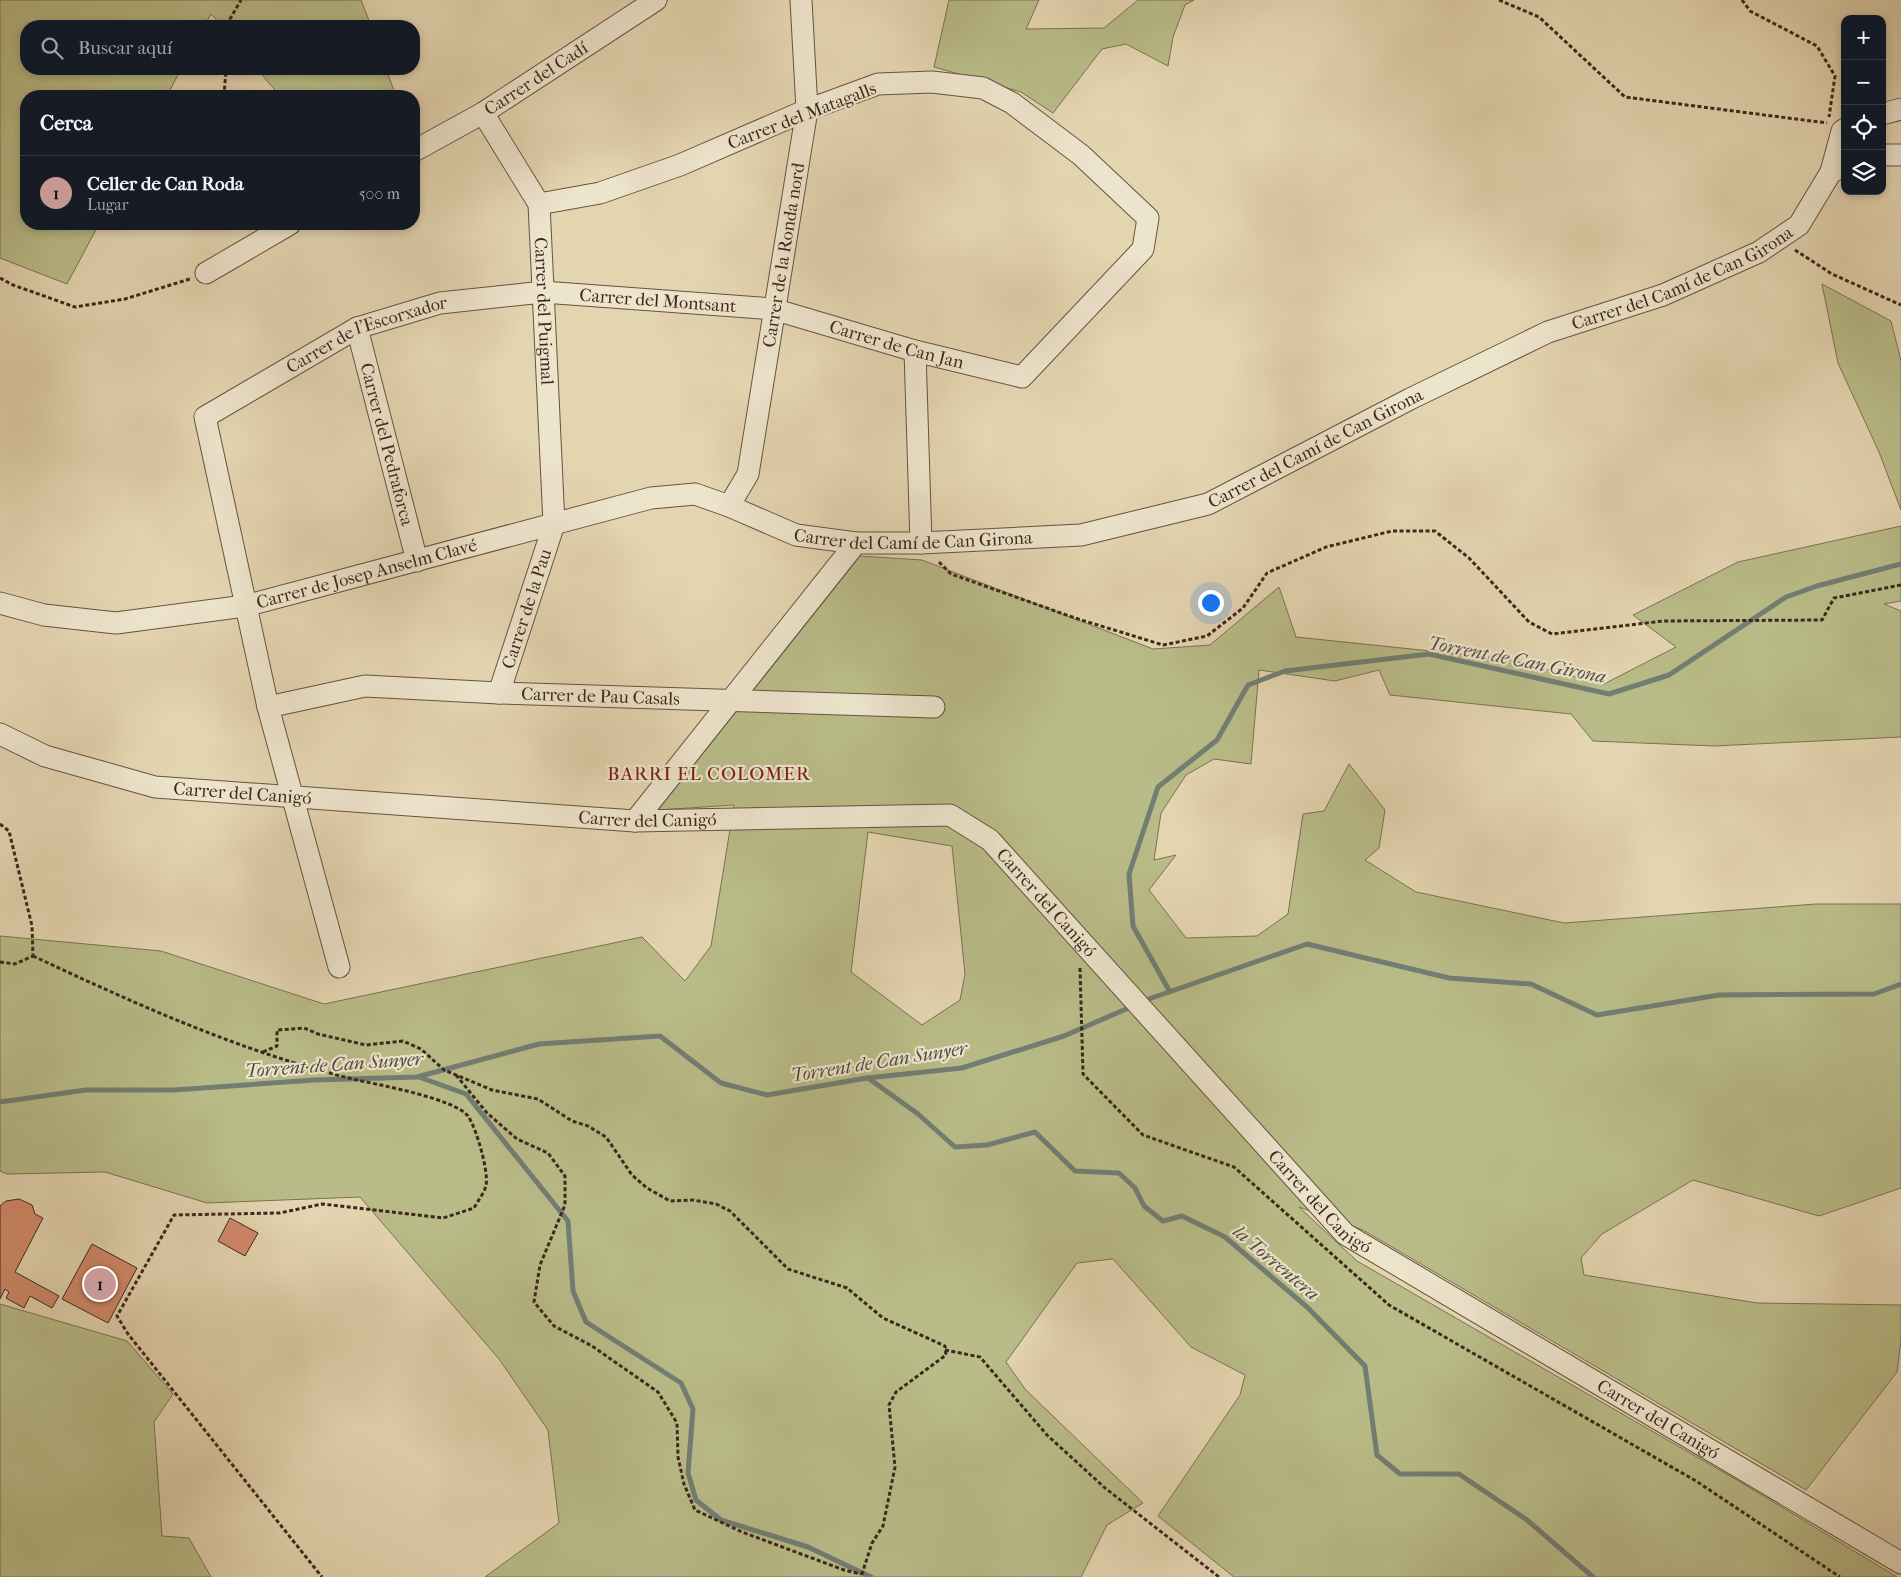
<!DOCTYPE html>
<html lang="es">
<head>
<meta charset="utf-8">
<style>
	body { margin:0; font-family:"IM FELL French Canon",serif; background:#242831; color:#f1f3f6 }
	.controls { position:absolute; right:15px; top:15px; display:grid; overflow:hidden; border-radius:10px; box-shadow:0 2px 8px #0003 }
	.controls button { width:45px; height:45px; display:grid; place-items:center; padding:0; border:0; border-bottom:1px solid #363941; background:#171b24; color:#f1f3f6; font:25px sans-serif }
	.you { position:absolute; left:1210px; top:602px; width:18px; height:18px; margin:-12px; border:4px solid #fff; border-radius:50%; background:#1a73e8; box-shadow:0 0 0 8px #1a73e833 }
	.badge { display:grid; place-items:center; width:32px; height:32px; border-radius:50%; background:#c59692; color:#111; font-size:16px; font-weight:700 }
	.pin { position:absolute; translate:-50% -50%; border:2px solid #fff; box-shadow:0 1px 5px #0006 }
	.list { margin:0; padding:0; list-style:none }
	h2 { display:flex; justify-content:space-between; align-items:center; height:65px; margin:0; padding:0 20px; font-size:21px }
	h2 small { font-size:16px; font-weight:400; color:#9ea1a6 }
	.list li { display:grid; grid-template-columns:32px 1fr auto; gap:15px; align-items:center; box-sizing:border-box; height:75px; padding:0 20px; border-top:1px solid #363941 }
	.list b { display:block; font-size:19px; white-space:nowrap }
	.list p { margin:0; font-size:16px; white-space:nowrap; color:#9ea1a6 }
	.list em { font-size:16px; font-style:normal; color:#9ea1a6 }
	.icon { flex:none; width:28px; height:28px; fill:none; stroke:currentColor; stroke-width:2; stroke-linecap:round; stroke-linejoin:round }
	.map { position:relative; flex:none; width:1901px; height:1577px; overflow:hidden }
	.search { position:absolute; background:#171b24; box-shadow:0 2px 8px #0003; left:20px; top:20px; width:400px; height:55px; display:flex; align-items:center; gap:12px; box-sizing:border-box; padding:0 18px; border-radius:20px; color:#9ea1a6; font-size:19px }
	.panel { position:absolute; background:#171b24; box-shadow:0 2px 8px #0003; left:20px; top:90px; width:400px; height:140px; border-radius:20px }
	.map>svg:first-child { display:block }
	.green { fill:#b9bc88; stroke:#7b7252; fill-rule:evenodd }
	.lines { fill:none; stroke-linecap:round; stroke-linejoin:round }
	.stream { stroke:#727e74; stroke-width:5 }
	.building { fill:#d28a6b; stroke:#3d271c }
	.minor-casing { stroke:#675241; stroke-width:23 }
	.path { stroke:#3d271c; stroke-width:3; stroke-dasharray:4 2.5; stroke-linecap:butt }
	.minor { stroke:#ede4cc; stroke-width:21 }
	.labels { text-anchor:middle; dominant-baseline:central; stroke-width:4.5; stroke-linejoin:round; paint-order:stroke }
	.street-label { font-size:18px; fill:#3d271c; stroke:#ede4cc }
	.water-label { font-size:19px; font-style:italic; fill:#534b41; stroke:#ede4cc }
	.neighbourhood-label { font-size:19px; letter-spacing:1px; fill:#7a1f14; stroke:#ede4cc }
</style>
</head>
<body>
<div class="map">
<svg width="1901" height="1577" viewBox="0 0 1901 1577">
	<rect width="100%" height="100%" fill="#e4d5b1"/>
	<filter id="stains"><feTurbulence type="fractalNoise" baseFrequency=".004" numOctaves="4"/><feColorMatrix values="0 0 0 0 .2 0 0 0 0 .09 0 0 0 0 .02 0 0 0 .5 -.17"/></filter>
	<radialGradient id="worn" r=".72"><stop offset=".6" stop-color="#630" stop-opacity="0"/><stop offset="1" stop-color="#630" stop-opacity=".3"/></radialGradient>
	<path class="green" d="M0,0H361L371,26H222L211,14L204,26H26V69H181L167,96H26V224H99L67,284L0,258Z
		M949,0H1039L1026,29L1104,28L1138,0H1194L1185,5L1173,37L1168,66L1126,44L1102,49L1053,113L1021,92L934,67Z
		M257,69H386L396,96H280Z
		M1822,284L1891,321L1901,361V510L1879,452L1838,363Z
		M1901,526V601L1884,604L1901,611V737L1714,746L1593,741L1571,714L1390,695L1379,670L1335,681L1259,670L1251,764L1214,759L1186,775L1161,813L1154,860L1176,855L1149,890L1186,938L1257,936L1288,914L1303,814L1324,811L1349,764L1385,810L1379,848L1365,860L1416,892L1564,923L1816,904H1901V1188L1819,1216L1693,1180L1602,1234L1581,1258L1584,1275L1757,1303L1901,1305V1340L1897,1372L1806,1490L1363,1230L1299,1207L1357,1261L1742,1483L1897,1577H1234L1158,1516L1240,1395L1245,1375L1191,1347L1113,1259L1077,1263L1006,1362L1025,1389L1143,1503L1107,1525L1081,1577H485L559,1523L548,1430L499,1359L360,1197L207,1203L105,1172L7,1174L0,1171V936L161,951L324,1004L642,937L685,981L711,946L734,805L658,810L860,556L922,560L1153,649L1210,645L1279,587L1296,637L1507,659L1604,684L1676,647L1633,615L1738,562ZM868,832L952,846L965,974L960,1000L922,1025L851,972Z
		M0,1304L127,1341L173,1394L154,1422L162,1536L189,1538L211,1577H0Z"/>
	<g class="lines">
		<path class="stream" d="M1170,992L1133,926L1129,874L1158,787L1217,740L1248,685L1285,671L1429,654L1609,694L1669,675L1786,597L1817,586L1901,564
			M1143,1001L1307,944L1449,978L1531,984L1597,1015L1719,995L1874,994L1901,984
			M419,1077L466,1094L568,1221L573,1291L586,1322L681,1383L693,1409L688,1473L696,1500L721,1520L808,1547L871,1577
			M868,1078L918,1114L955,1147L987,1145L1035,1132L1075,1171L1119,1173L1135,1188L1144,1206L1163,1221L1182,1216L1225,1237L1307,1307L1365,1366L1377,1455L1400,1474H1459L1527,1520L1593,1577
			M0,1102L86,1090H174L314,1080L417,1077L539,1044L660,1036L721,1083L767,1095L867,1078L962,1068L1064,1036L1133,1006"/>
	</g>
	<path class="building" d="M19,1199L32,1205L35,1214L43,1218L15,1272L59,1296L52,1308L30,1296L24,1308L6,1298L9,1292L5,1289L0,1299V1206L6,1201Z
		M230,1218L258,1233L245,1256L218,1241Z
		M92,1244L137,1268L108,1323L62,1299Z"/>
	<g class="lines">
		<defs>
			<g id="minor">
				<path id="s1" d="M483,113L539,204L554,524L499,693"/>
				<path d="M1882,114L1901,109"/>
				<path id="s2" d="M414,151L483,113L656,0"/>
				<path d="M1882,155H1901"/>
				<path d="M1831,172L1842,131L1845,129"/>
				<path d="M206,273L290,224"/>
				<path id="s3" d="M357,328L417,561"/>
				<path d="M915,351L921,543"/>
				<path id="s4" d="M729,506L748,474L807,110L801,0"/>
				<path id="s5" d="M0,603L44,615L116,623L245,606L651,498L695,494L729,506L796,535L856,543H921L1081,535L1208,504L1410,399L1548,332L1663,295L1759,252L1799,225L1831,172L1845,166"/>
				<path id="s6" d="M268,707L365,686L499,693L934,707"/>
				<path id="s7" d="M0,734L45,756L155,787L635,821L950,815L990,840L1345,1234L1901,1563"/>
				<path d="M635,821L856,543"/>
				<path id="s8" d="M339,967L268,707L205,417L357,328L440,303L543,292L773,309L915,351L1022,377L1143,249L1148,218L1081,155L1012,103L983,88L932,82L878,84L807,110L680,165L600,193L539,204"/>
			</g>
		</defs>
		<use href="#minor" class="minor-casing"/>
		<path class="path" d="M1499,0L1539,17L1625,97L1827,123
			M1742,0L1750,11L1817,46L1835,76L1829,117
			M229,26L230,19L241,0
			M224,96L226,69
			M1795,250L1832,274L1901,305
			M0,278L13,285L75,307L125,299L190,279
			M939,562L951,574L1075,618L1163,645L1207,636L1243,608L1267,573L1326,547L1392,531H1435L1469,558L1529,622L1552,634L1663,621L1822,620L1834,598L1901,585
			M0,824L9,831L32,926L33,956
			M33,956C138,1005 244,1053 357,1080C380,1085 455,1099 468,1116C476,1127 489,1172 486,1185C485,1192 477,1202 474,1208L443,1218L322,1204L280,1213L174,1215L117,1316L128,1334L322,1577
			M0,962L15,964L33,956
			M1080,968L1083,1074L1143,1135L1234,1167L1389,1305L1696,1481L1840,1577
			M263,1052L277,1046V1030L304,1028L318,1034L366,1045L403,1041L421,1049L444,1070L492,1090L538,1099L572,1121L588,1126L606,1137L632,1175L647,1188L670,1201L693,1200L716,1204L730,1211L788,1269L847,1288L883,1318L945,1346L946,1355L896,1392L889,1405L895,1467L883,1526L872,1543L861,1577
			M456,1075L487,1113L517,1139L548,1153L565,1176V1205L540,1265L534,1302L554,1326L592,1346L658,1392L677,1423L678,1457L684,1484L695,1510L742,1532L844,1570L861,1574
			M945,1350L980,1357L1047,1435L1105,1488L1219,1577"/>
		<use href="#minor" class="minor"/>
	</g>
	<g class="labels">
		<g class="street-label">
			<text stroke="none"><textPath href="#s2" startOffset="142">Carrer del Cadí</textPath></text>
			<text transform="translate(802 116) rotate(-21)">Carrer del Matagalls</text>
			<text stroke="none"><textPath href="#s4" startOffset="259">Carrer de la Ronda nord</textPath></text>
			<text stroke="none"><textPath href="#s5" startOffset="1764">Carrer del Camí de Can Girona</textPath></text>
			<text stroke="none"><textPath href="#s8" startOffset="1048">Carrer del Montsant</textPath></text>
			<text stroke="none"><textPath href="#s1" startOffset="214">Carrer del Puigmal</textPath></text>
			<text stroke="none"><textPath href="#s8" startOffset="749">Carrer de l'Escorxador</textPath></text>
			<text stroke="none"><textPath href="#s8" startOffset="1292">Carrer de Can Jan</textPath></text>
			<text stroke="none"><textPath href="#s3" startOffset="120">Carrer del Pedraforca</textPath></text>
			<text stroke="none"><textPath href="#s5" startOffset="1359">Carrer del Camí de Can Girona</textPath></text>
			<text stroke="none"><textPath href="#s5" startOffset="939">Carrer del Camí de Can Girona</textPath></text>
			<text stroke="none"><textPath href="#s5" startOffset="374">Carrer de Josep Anselm Clavé</textPath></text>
			<text transform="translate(527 609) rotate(-72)">Carrer de la Pau</text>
			<text stroke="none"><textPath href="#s6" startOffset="335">Carrer de Pau Casals</textPath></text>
			<text stroke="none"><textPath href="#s7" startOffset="252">Carrer del Canigó</textPath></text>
			<text stroke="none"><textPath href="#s7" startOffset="658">Carrer del Canigó</textPath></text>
			<text stroke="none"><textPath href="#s7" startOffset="1092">Carrer del Canigó</textPath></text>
			<text stroke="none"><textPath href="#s7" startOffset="1498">Carrer del Canigó</textPath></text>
			<text stroke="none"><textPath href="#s7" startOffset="1902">Carrer del Canigó</textPath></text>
		</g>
		<g class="water-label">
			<text transform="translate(1517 660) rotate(11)">Torrent de Can Girona</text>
			<text transform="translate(879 1062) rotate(-9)">Torrent de Can Sunyer</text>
			<text transform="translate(334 1065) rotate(-4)">Torrent de Can Sunyer</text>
			<text transform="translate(1276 1263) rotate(40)">la Torrentera</text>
		</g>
		<g class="neighbourhood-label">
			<text x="709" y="774">BARRI EL COLOMER</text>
		</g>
	</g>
	<rect width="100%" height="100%" filter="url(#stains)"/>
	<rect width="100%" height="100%" fill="url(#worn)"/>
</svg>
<div class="controls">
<button>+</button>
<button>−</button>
<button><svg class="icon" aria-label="locate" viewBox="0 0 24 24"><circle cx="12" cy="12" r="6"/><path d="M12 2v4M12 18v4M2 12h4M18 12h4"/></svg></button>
<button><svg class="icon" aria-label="layers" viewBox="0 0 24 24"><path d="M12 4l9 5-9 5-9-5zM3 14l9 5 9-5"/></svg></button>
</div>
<div class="you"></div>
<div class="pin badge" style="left:100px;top:1284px">1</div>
<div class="search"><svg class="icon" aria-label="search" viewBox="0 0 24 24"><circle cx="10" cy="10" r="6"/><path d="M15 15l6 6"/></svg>Buscar aquí</div>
<section class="panel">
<h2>Cerca<small></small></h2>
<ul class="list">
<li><span class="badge">1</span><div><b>Celler de Can Roda</b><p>Lugar</p></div><em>500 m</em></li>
</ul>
</section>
</div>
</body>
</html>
